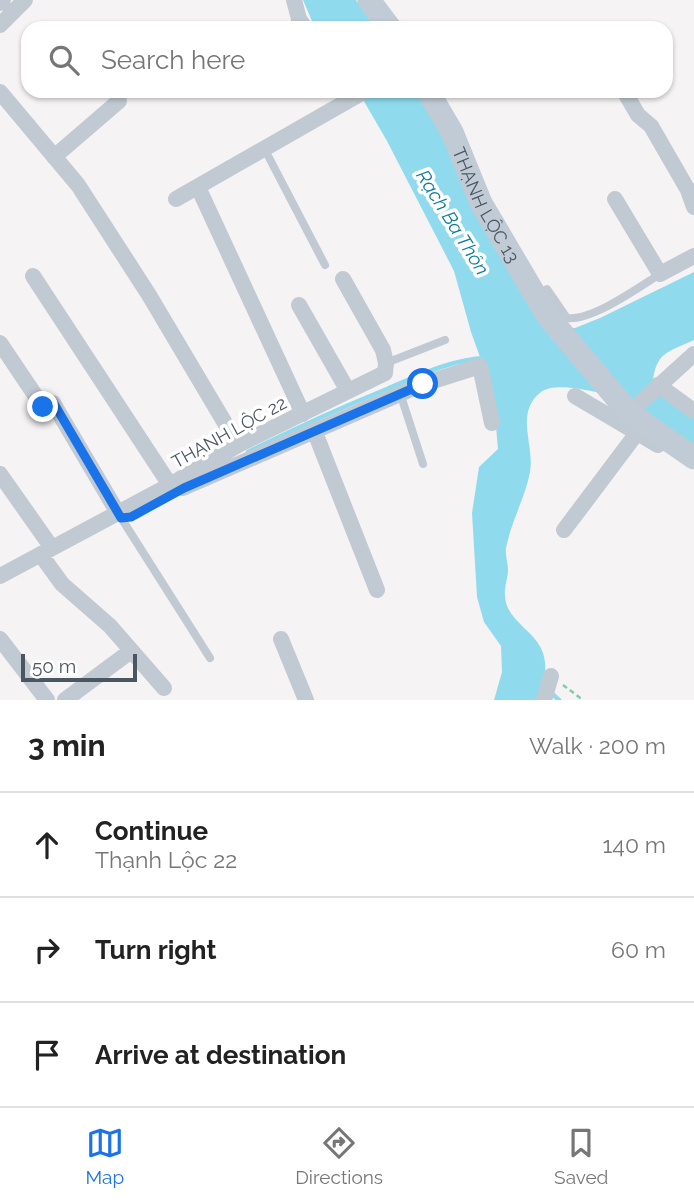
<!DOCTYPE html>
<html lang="en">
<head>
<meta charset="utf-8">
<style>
	body { margin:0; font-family:Raleway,sans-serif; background:#f2f2f2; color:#222 }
	.scale { position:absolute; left:21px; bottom:18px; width:116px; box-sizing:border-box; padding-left:7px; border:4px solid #4a5661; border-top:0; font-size:19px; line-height:24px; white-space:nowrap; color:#4a5661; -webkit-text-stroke:5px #fff; paint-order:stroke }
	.stop { position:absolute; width:21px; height:21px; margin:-16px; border:5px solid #1a73e8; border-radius:50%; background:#fff }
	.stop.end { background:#1a73e8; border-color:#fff; box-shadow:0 2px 7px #0008 }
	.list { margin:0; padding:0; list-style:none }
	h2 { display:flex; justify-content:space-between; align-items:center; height:91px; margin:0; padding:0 28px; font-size:30px }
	h2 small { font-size:23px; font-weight:400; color:#767676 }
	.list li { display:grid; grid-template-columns:46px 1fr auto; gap:21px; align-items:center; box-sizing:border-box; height:105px; padding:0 28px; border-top:2px solid #e0e0e0 }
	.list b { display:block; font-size:26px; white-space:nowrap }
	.list p { margin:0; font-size:23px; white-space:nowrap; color:#767676 }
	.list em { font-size:23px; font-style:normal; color:#767676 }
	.icon { flex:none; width:38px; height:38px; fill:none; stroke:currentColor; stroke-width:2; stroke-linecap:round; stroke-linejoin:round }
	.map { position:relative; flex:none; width:694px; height:700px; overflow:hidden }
	.search { position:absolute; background:#fff; box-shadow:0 2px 5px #0004; left:21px; right:21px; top:21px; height:77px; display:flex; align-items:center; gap:18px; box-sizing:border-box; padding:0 24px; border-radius:21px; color:#767676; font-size:26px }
	.sheet { height:406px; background:#fff }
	nav { display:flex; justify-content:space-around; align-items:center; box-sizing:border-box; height:98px; border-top:2px solid #e0e0e0; background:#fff; font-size:19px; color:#767676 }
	nav a { display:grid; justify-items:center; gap:4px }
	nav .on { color:#1a73e8 }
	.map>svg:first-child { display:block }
	.water { fill:#90daee }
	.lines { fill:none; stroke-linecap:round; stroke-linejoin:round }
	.stream { stroke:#90daee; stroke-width:4.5 }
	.path { stroke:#7ad0a6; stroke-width:2.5; stroke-dasharray:5 3.5; stroke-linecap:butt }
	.lane { stroke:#c1cad2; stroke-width:8 }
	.street { stroke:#c1cad2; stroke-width:16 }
	.secondary { stroke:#c1cbd6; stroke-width:23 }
	.route { stroke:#1a73e8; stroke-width:9 }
	.labels { text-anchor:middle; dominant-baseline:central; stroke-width:7; stroke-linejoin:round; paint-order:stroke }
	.street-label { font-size:18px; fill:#4a5661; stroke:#fff }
	.water-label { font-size:19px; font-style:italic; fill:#0c7c9b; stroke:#fff }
</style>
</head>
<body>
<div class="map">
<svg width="694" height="700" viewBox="0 0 694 700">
	<rect width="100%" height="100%" fill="#f5f3f3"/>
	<path class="water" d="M303,0H356L375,28H315Z
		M358,91H416L434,119L552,328H575L600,318L694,272V340C664,354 656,352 652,387L637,399L630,400C609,396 559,379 541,392C514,413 535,445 530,472C525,498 511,522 506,548C505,555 508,563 508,570C508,578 504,587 505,596C506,619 531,629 541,648C549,664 544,683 541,700H494L502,672L501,646L484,622L477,597L472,513L479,467L498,449L493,393L471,332L454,271L387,141Z
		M658,392L694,417V448L639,410Z"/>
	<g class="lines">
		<path class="stream" d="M248,452C294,429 340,408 387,389C418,376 452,359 486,358
			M550,692L559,700"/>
		<path class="path" d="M563,685L583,700"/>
		<path class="lane" d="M264,148L325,265
			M537,294L547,289L567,318C592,321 638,288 660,274
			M386,363L445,340
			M400,393L423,464
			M118,513L210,658"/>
		<path class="street" d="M294,0L299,19L305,28
			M0,3L3,0
			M0,25L25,0
			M624,91L638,115L651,126L688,190L694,207
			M0,92L78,185L149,295L238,445
			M54,157L119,101
			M198,187L303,414
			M176,199L365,91
			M615,199L660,274L694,256
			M33,276L170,485
			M299,305L348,391
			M0,343L43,407L53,403L118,513
			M658,385L694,411
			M575,396L658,445
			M629,413L694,354
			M314,430L377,590
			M0,474L52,548
			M183,488L423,384L480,366L492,423
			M564,530L637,433
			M41,555L62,584L110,626L164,688
			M0,576L170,485L238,445L385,373L386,363L383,350L343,279
			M0,639L47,700
			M281,639L306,700
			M65,700L131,651
			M544,700L551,676"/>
		<g class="secondary">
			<path d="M369,0L390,28"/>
			<path id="s1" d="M428,91L452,132L481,203L547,315L629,413L694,458"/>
		</g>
	</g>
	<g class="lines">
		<path class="route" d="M43,407L53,402L121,518L131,517L184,488L423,384"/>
	</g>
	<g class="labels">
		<g class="street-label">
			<text stroke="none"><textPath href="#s1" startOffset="128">THẠNH LỘC 13</textPath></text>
			<text transform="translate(229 432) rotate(-29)">THẠNH LỘC 22</text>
		</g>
		<g class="water-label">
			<text transform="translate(453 222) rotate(58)">Rạch Ba Thôn</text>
		</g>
	</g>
</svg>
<div class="scale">50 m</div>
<div class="stop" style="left:423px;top:384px"></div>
<div class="stop end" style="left:43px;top:407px"></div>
<div class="search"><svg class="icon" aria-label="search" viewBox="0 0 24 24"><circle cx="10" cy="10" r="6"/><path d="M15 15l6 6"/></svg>Search here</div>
</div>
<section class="sheet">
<h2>3 min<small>Walk · 200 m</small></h2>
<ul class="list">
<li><svg class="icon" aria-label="ahead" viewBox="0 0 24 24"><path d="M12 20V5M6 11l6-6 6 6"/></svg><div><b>Continue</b><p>Thạnh Lộc 22</p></div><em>140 m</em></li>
<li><svg class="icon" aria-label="right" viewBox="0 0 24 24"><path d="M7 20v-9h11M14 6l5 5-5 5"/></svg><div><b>Turn right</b></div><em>60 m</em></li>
<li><svg class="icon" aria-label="arrive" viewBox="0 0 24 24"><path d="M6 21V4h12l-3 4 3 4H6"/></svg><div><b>Arrive at destination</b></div></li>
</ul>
</section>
<nav>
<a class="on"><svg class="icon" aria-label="map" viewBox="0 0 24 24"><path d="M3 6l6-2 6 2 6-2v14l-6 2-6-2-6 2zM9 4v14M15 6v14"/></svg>Map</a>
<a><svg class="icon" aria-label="directions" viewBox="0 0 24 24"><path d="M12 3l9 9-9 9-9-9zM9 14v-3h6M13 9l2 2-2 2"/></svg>Directions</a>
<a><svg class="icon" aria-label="saved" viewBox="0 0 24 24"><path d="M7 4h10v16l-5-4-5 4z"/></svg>Saved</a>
</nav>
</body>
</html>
